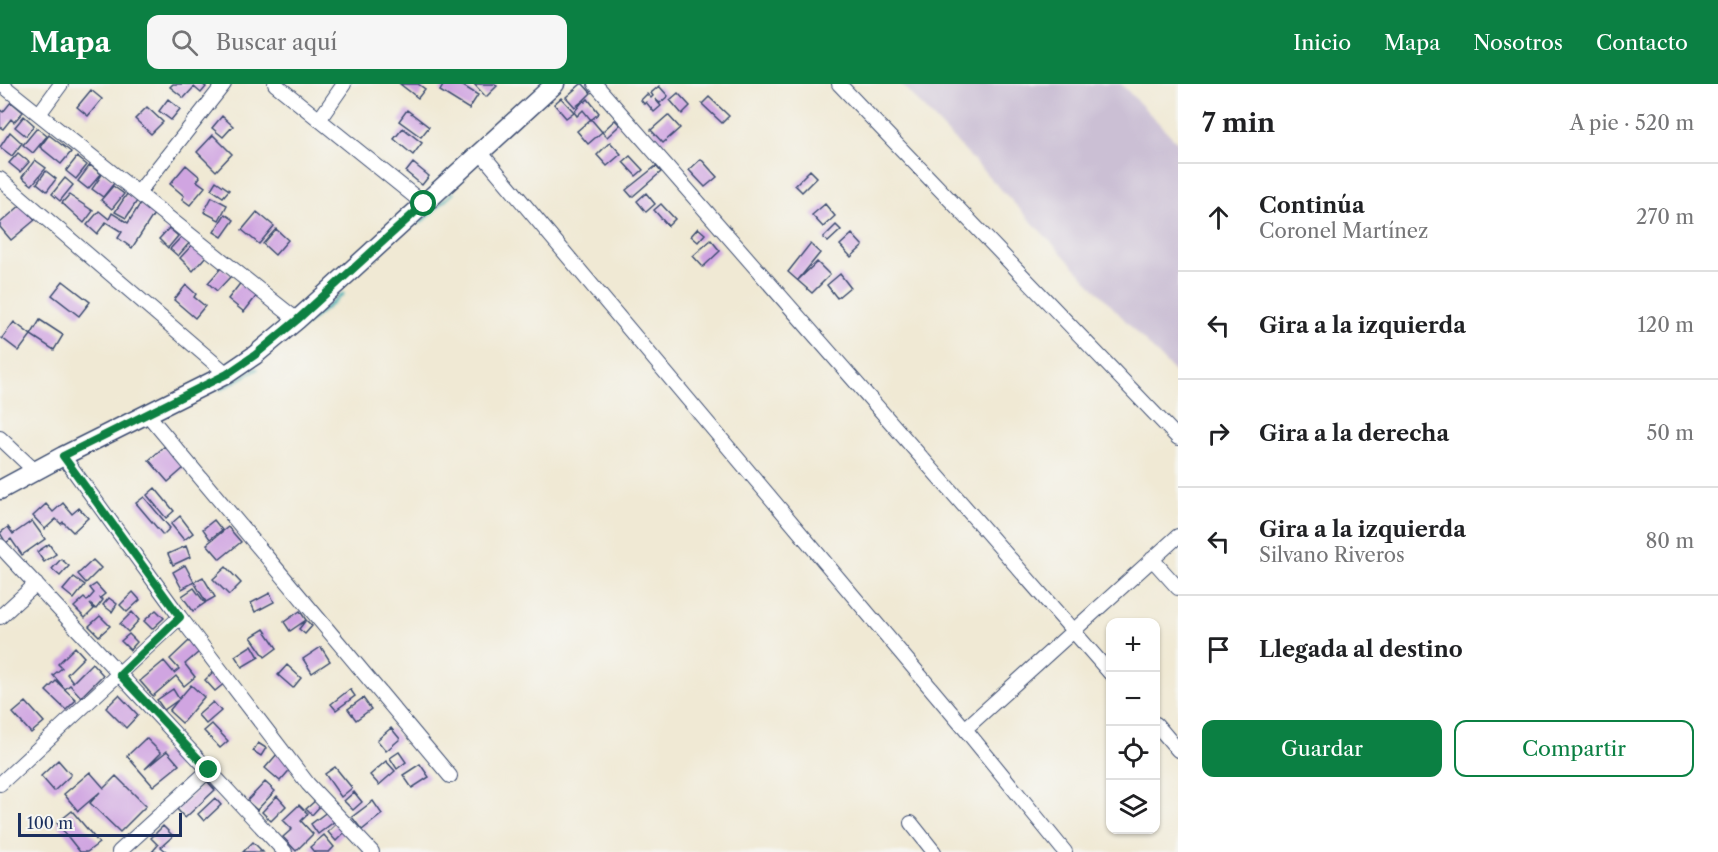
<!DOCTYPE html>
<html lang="es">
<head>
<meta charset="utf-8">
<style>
	body { margin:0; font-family:"Libre Caslon Text",serif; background:#f6f6f6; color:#202124 }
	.controls { position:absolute; right:18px; bottom:18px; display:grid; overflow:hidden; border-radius:12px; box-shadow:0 2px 4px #0004 }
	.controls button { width:54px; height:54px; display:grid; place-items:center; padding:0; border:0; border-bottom:2px solid #e0e0e0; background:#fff; color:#202124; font:30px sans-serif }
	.scale { position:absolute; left:18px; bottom:15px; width:164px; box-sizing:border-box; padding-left:6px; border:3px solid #1b2f5e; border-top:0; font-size:16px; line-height:21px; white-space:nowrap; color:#1b2f5e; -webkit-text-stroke:4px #f6f6f2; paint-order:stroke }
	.stop { position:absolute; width:18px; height:18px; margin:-14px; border:4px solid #0b8043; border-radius:50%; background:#fff }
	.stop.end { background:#0b8043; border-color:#fff; box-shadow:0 2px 6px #0008 }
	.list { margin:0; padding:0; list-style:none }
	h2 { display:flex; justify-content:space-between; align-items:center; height:78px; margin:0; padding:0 24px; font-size:26px }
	h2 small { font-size:20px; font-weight:400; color:#757577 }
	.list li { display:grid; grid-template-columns:39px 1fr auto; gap:18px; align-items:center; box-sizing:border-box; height:108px; padding:0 24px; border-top:2px solid #e0e0e0 }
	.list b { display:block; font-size:22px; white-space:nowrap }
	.list p { margin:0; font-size:20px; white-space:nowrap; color:#757577 }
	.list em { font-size:20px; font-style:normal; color:#757577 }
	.actions { display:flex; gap:12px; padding:18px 24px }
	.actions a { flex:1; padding:14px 0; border:2px solid #0b8043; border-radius:12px; text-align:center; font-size:21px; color:#0b8043 }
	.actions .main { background:#0b8043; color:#fff }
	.icon { flex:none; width:33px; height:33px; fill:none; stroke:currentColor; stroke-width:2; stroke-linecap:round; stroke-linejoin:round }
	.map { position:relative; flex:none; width:1178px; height:768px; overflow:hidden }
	header { display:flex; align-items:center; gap:36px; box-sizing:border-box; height:84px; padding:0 30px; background:#0b8043; color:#fff }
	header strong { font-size:28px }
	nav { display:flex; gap:33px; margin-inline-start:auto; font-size:21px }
	.search { width:420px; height:54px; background:#f6f6f6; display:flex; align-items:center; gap:15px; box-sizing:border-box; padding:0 21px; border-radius:12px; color:#757577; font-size:22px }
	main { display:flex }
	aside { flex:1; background:#fff }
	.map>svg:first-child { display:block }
	.industrial { fill:#cbbfd4 }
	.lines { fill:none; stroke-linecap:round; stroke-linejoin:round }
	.stream { stroke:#40b0b6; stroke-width:3 }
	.building { fill:#d0a5e1 }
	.street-casing { stroke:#3b4b70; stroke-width:16 }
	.secondary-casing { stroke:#3b4b70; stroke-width:21 }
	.street { stroke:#fff; stroke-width:14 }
	.secondary { stroke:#fff; stroke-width:18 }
	.route { stroke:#0b8043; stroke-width:8 }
</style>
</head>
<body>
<header>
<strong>Mapa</strong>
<div class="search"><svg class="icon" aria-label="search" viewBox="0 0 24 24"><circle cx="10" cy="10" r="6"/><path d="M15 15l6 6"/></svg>Buscar aquí</div>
<nav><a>Inicio</a><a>Mapa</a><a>Nosotros</a><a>Contacto</a></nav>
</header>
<main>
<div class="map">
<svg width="1178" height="768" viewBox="0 0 1178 768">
	<rect width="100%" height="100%" fill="#f6f6f2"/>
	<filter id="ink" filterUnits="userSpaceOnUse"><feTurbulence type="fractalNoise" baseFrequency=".0167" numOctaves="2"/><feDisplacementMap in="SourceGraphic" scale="12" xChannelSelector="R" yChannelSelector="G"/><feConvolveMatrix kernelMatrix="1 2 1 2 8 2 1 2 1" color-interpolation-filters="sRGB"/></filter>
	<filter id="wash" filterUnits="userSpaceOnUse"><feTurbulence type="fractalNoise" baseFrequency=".008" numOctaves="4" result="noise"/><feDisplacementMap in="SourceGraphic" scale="24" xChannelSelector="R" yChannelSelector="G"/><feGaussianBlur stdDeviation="1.35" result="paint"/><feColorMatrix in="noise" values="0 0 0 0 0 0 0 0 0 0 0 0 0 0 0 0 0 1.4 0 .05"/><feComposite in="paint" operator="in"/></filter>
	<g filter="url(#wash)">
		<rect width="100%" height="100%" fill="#f0e9d4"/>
		<path class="industrial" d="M901,0H1121L1178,59V292Z"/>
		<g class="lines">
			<path class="stream" d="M420,139L453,109
				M296,249L343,210
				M221,305L257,285"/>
		</g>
		<g id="blocks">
			<path class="building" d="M173,0H202L206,3L201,9L194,3L184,14L170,3Z
				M400,0H418L425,5L418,14Z
				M444,0H460L478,11L469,25L440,7Z
				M474,0H495L497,2L486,13Z
				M581,0H583L591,9L584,16L585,18L588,15L599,29L591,36L583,26L577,32L574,28L584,16L575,23L566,13Z
				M659,2L668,12L660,19L655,15L661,22L654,28L646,18L644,20L641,16L647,10L651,14L653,12L651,9Z
				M91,6L102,15L88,32L77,23Z
				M678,9L690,22L682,30L670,16Z
				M709,13L729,32L722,39L702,20Z
				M561,14L574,28L566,34L554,20Z
				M168,15L180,25L171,36L159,27Z
				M11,18L23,28L14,38L11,35L3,45L0,43V26L3,28Z
				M147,23L163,38L151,50L135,35Z
				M407,26L429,43L421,53L399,37Z
				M668,31L680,44L663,59L651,46Z
				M24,32L34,41L26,52L15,43Z
				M222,32L233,42L223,53L212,44Z
				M591,35L602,48L588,60L577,47Z
				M615,36L620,41L607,53L602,48Z
				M37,44L47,52L33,69L23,61Z
				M403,44L422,59L413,71L394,55Z
				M10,48L22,59L12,72L0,63Z
				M49,51L71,68L61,80L40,63Z
				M213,51L232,70L216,87L197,68Z
				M610,58L621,70L607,82L597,71Z
				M18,69L29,78L20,88L9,79Z
				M630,72L643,86L636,92L623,78Z
				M77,73L87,81L76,95L66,87Z
				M701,75L717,93L705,103L689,86Z
				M35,76L46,84L32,101L22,93Z
				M413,79L429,92L422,101L406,88Z
				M90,81L101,90L88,105L78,97Z
				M186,81L200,93L197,97L205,103L190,121L182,115L184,112L170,100Z
				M656,82L661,88L632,113L626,106Z
				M810,86L817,93L802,108L795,101Z
				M46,87L56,95L47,107L37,99Z
				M103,89L115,98L103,113L92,105Z
				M65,94L73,101L60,117L52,110Z
				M216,97L229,106L223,113L211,105Z
				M113,102L124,110L112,125L101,116Z
				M646,109L655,120L646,128L637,117Z
				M127,110L137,117L126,134L115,128Z
				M69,111L93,127L84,139L62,119Z
				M212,113L227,121L219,136L204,128Z
				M22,120L35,136L11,156L0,143V139Z
				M140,120L154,130L132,164L118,154L122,148L106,138L97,150L87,141L99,127L109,135L112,129L128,139Z
				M661,120L675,135L668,142L654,126Z
				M825,120L835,132L823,143L812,131Z
				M257,128L274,142L259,160L242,146Z
				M225,130L234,136L222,153L214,148Z
				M836,141L841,146L828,158L823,154Z
				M169,144L178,152L168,164L159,155Z
				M698,144L705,150L698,158L691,152Z
				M276,145L288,156L275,171L263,160Z
				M184,150L191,157L178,172L170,165Z
				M852,150L863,162L851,173L840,161Z
				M711,156L720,167L703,183L693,172Z
				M194,159L207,171L193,187L180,174Z
				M810,160L820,169L798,196L817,178L830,191L812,209L788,188Z
				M222,183L231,192L217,207L208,199Z
				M840,190L850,203L837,214L827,201Z
				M63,197L90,218L79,232L52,211Z
				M242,197L258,210L244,228L228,215Z
				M186,201L196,210L194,213L205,222L195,234L174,216Z
				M40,236L63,251L54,266L31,251Z
				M14,238L31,251L19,267L2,254Z
				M165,362L184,384L168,398L149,376Z
				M155,404L174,427L166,434L147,411Z
				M144,413L170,444L163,451L136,419Z
				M63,419L72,430L79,424L88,434L73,448L63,438L61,440L56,435L45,445L33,432L46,420L53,428Z
				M180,432L193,449L184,456L171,440Z
				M214,436L222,446L210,455L203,445Z
				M32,437L45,455L22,471L11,455L6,459L0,449L8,443L13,450Z
				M228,443L241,458L220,475L207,460Z
				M49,460L56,470L44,478L37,468Z
				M186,462L190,473L173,481L168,470Z
				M61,475L69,482L60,492L52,485Z
				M93,476L101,484L86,499L78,490Z
				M185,481L194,498L203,493L215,513L206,518L194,498L182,505L173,488Z
				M226,483L241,499L229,511L213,495Z
				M74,493L85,501L74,515L63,506Z
				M96,500L105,510L100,514L103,516L96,525L90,520L94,525L85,534L74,523L84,514L87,517L94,509L90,504Z
				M194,504L205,519L193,527L182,512Z
				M133,508L140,516L127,528L120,521Z
				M270,509L274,518L255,528L251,519Z
				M109,514L117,520L112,528L103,521Z
				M156,526L164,534L152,545L144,537Z
				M300,527L306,536L290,547L284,538Z
				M132,528L139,536L128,548L120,540Z
				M100,532L110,542L99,552L89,542Z
				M306,536L312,542L305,550L299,545Z
				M264,545L277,564L265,573L251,553Z
				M129,550L137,558L130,566L121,557Z
				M189,557L199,568L185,580L195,593L184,602L176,592L153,612L140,597L164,577L174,589L179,585L170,575Z
				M252,561L259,573L242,583L235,572Z
				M75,563L84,573L67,590L73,598L92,579L103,591L81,613L70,601L65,605L53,591L62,584L58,580Z
				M321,563L330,577L312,589L303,575Z
				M287,581L301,594L293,604L278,591Z
				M215,586L226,598L215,607L205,596Z
				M56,597L76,616L66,626L46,607Z
				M191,601L204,613L182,639L169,627L178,616L164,626L157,616L173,605L179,615Z
				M350,605L355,612L336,626L331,620Z
				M119,611L138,631L126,644L106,624Z
				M363,614L371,625L356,636L348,625Z
				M26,618L44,638L31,649L13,629Z
				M213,618L221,627L206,640L198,631Z
				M212,640L228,657L220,664L204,647Z
				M391,644L400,655L386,667L377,656Z
				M146,654L161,669L145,685L167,667L179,681L153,702L127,672Z
				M258,659L266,664L261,672L253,667Z
				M399,668L406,678L397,685L390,674Z
				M278,669L293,682L280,697L265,684Z
				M58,676L71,691L54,707L41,692Z
				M386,677L395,687L379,701L370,691Z
				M420,680L429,693L412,704L403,691Z
				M335,683L352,704L341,713L325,690Z
				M90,688L104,704L116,692L146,722L120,748L90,719L100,708L78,727L64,710Z
				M207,697L215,706L185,734L177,725Z
				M265,698L275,707L257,726L247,717Z
				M354,708L362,718L353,726L344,717Z
				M277,712L286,722L271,737L262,728Z
				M215,714L221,721L204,737L198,730Z
				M316,716L321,721L312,731L306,725Z
				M373,717L382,730L362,746L352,733Z
				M299,721L308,730L301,737L313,750L296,767L283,753L292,745L283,736Z
				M72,727L99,759L87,768H80L57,739Z
				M328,727L335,737L318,750L311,740Z
				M337,739L345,748L336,757L328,748Z
				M163,742L173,752L161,763L167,768H152L158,761L151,754Z
				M324,751L334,763L329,768H314L310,763Z
				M253,758L263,768H243Z"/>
		</g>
	</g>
	<g filter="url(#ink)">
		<use href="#blocks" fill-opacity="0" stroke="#3b4b70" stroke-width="1.5"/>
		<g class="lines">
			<defs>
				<path id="street" d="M1,0L297,236
					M275,0L424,120
					M595,0L1110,589
					M839,0L1178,354
					M39,30L61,0
					M319,36L344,0
					M481,69L965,645L1065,768
					M0,95L227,290
					M138,109L224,0
					M148,331L450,692
					M0,354L35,387
					M63,372L180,533L308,700L372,768
					M0,462L285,768
					M1152,475L1178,504
					M0,533L36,500
					M1156,640L1178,666
					M965,645L1178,452
					M0,700L180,533
					M911,739L934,768
					M119,768L209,686"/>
				<path id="secondary" d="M0,406L63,372L227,290L255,271L297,236L555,0"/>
			</defs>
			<use href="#street" class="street-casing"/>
			<use href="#secondary" class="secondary-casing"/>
			<use href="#street" class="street"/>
			<use href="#secondary" class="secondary"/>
		</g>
	</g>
	<g class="lines" filter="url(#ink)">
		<path class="route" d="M209,686L120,591L180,533L63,372L227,290L255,271L297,236L424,120"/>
	</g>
</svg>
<div class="controls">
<button>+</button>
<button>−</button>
<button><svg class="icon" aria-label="locate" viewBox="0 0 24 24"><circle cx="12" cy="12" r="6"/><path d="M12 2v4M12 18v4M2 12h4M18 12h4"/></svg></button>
<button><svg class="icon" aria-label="layers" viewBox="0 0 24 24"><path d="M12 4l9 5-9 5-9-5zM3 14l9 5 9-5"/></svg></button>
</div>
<div class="scale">100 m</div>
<div class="stop" style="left:424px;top:120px"></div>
<div class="stop end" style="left:209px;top:686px"></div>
</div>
<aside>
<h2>7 min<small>A pie · 520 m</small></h2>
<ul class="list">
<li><svg class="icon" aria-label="ahead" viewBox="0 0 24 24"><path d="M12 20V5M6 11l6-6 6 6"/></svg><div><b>Continúa</b><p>Coronel Martínez</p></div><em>270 m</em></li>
<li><svg class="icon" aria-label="left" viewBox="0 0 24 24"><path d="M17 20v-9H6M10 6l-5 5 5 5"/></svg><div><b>Gira a la izquierda</b></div><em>120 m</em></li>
<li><svg class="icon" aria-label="right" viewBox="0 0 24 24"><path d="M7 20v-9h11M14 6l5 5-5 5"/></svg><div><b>Gira a la derecha</b></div><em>50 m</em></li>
<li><svg class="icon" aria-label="left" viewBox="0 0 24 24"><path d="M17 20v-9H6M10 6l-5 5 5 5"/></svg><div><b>Gira a la izquierda</b><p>Silvano Riveros</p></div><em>80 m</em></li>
<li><svg class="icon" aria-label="arrive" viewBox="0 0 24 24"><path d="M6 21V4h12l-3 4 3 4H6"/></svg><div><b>Llegada al destino</b></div></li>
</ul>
<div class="actions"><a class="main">Guardar</a><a>Compartir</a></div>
</aside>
</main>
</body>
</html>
